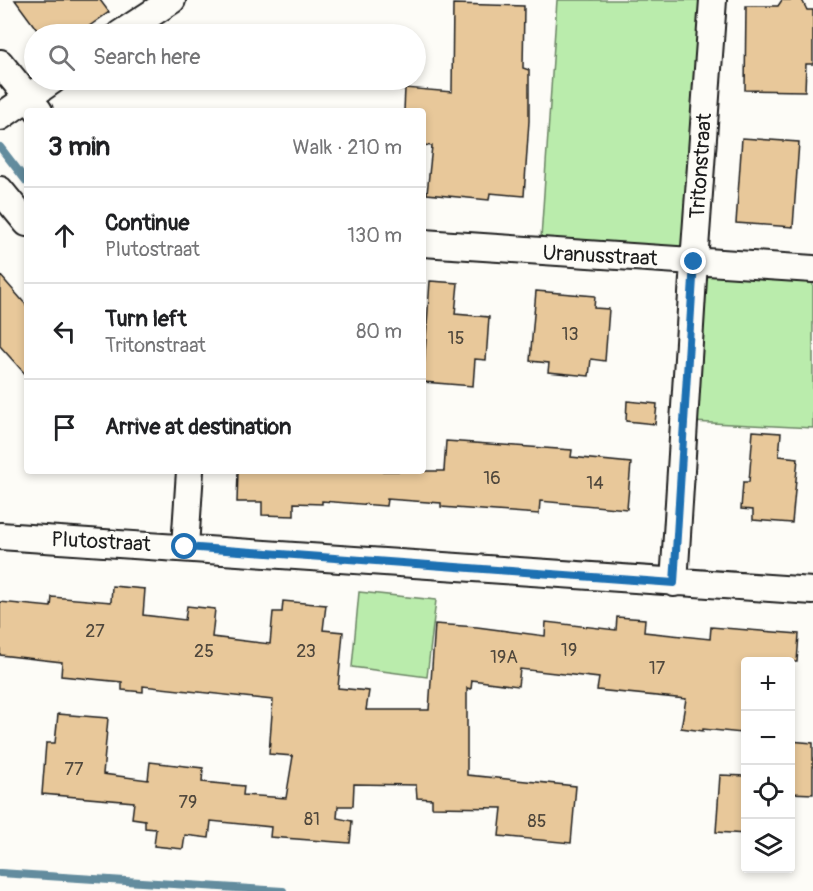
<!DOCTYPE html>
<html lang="en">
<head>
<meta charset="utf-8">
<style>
	body { margin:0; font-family:Pangolin,sans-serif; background:#f6f6f6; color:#202124 }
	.controls { position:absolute; right:18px; bottom:18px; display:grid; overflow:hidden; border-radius:6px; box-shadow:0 3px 9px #0003 }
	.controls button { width:54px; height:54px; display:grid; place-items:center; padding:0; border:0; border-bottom:2px solid #e0e0e0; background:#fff; color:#202124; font:30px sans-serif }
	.stop { position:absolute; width:18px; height:18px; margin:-14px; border:4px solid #1f6fb2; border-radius:50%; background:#fff }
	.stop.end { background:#1f6fb2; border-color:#fff; box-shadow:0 2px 6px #0008 }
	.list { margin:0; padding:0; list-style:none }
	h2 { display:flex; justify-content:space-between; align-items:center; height:78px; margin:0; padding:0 24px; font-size:26px }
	h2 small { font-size:20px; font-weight:400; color:#757577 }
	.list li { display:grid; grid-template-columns:39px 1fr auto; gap:18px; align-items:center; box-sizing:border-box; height:96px; padding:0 24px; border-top:2px solid #e0e0e0 }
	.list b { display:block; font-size:22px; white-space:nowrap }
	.list p { margin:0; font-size:20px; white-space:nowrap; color:#757577 }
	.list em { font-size:20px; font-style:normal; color:#757577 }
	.icon { flex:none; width:33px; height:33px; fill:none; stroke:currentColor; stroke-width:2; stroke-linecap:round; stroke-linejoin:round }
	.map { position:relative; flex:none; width:813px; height:891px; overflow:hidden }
	.search { position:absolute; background:#fff; box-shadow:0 3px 9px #0003; left:24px; top:24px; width:402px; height:66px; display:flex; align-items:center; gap:15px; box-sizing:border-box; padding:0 21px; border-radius:33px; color:#757577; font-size:22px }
	.panel { position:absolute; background:#fff; box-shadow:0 3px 9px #0003; left:24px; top:108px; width:402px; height:366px; border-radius:6px }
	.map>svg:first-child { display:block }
	.green { fill:#baecac; stroke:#6b8464; stroke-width:1.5 }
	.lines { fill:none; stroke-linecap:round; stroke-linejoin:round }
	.stream { stroke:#638c9e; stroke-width:8 }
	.building { fill:#e8c89a; stroke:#1c1c1c; stroke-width:1.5 }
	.minor-casing { stroke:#1c1c1c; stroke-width:30 }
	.minor { stroke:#fdfcf7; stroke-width:26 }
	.route { stroke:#1f6fb2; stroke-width:8 }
	.labels { text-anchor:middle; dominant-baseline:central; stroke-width:6; stroke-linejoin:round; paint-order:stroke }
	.number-label { font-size:18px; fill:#4f473c }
	.street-label { font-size:21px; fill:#1c1c1c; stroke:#fdfcf7 }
</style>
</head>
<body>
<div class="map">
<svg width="813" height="891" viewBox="0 0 813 891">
	<rect width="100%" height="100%" fill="#fdfcf7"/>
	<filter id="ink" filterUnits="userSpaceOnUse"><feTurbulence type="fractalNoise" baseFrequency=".0167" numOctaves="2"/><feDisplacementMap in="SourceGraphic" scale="12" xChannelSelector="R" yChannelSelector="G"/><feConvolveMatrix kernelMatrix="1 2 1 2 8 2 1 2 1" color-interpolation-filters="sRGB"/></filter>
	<g filter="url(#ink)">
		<path class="green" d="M557,0H702L685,247L541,238Z
			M703,272L813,280V428L692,422Z
			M359,592L436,600L427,677L352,667Z"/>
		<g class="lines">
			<path class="stream" d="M0,147L27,182
				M0,873L283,891"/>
		</g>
		<path class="building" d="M15,0H100L109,12L78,34H40Z
			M782,0H802L807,10H813V64H806L805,91L745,90L746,6H778Z
			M453,4L524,6L523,68L529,70V121L524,196L490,193L489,200L427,194L432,146L423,145V111H404L405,88L452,92Z
			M742,138L799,142L793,227L736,223Z
			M0,275L27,306V376L0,346Z
			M430,281L458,283L455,314L489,317L486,360L475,359L473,386L423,382Z
			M536,291L595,296L594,308L609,309L605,361L591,359L589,376L548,372L549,363L530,361Z
			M627,401L657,404L655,424L626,421Z
			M753,431L781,433L779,456L798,458L792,523L753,520V510L741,509L743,482H749Z
			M446,441L572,450L571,457L631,463L627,509L540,501L539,514L441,507V503L387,499L386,506L322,501V504L294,503V516L262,515V502H237L238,471H444Z
			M112,586L145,589L143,615L185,620L187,606L215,609L212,637L270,644L273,612H282L283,601L326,605L323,630L343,632L338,688L369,691L366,710H429L435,624L477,627L545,636L546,622L616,630L617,617L645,619L644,632L710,639L711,627L799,634L797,662H746V704L742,733L703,729V731L681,728L686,699L597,690L599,678L520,669L518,686L472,680L471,689L467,688V775L576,786L571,843L499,836L502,808L432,807V799L417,798L416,785L354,784L353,806H338L337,818L352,821L350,843L270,837L271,827L211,821L209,838L185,835L183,849L154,846L156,829L145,828V820L132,818L134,802L42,794L46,743H55L58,714L108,718L103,774L148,780L150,762L203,768L202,782L244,786L243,795L286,798L293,756L269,754L273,700L143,686V692L122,690V682L61,676L62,662L0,655V602L51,607L52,597L111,602Z
			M790,741L813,743V794L790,793Z
			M720,775L746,776V834L716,832Z"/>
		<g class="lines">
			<defs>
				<path id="minor" d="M120,34L172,0
					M0,63L39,111
					M0,117L53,80
					M0,190L27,223
					M423,243L813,269
					M0,536C271,552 542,575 813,591
					M185,547L190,471
					M674,583L694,262L713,0"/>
			</defs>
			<use href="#minor" class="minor-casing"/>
			<use href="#minor" class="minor"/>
		</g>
	</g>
	<g class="lines" filter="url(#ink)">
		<path class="route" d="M185,547L674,583L694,262"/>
	</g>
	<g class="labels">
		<g class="number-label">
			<text x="570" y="334">13</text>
			<text x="456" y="338">15</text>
			<text x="492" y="478">16</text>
			<text x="595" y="483">14</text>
			<text x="95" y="631">27</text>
			<text x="569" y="650">19</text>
			<text x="204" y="651">25</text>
			<text x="306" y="651">23</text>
			<text x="504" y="657">19A</text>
			<text x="657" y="668">17</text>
			<text x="74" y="769">77</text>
			<text x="188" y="802">79</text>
			<text x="312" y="819">81</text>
			<text x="537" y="821">85</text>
		</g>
		<g class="street-label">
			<text transform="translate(701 166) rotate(-86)">Tritonstraat</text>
			<text transform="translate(600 256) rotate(3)">Uranusstraat</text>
			<text transform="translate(101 542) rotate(3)">Plutostraat</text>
		</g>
	</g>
</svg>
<div class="controls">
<button>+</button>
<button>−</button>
<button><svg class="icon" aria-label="locate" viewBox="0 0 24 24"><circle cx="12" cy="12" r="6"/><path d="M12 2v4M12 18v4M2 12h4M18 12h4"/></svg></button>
<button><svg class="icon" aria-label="layers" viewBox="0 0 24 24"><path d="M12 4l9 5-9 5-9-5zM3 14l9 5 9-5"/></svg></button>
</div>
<div class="stop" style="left:185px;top:547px"></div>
<div class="stop end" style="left:694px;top:262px"></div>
<div class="search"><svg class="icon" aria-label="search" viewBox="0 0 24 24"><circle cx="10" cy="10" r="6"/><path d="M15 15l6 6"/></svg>Search here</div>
<section class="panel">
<h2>3 min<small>Walk · 210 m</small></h2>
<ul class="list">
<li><svg class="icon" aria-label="ahead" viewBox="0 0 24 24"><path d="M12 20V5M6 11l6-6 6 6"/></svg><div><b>Continue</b><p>Plutostraat</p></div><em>130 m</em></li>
<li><svg class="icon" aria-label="left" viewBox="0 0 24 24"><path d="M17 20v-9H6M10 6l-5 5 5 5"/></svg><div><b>Turn left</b><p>Tritonstraat</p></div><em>80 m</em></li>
<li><svg class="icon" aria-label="arrive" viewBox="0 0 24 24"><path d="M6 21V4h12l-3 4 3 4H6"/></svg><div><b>Arrive at destination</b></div></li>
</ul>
</section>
</div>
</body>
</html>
